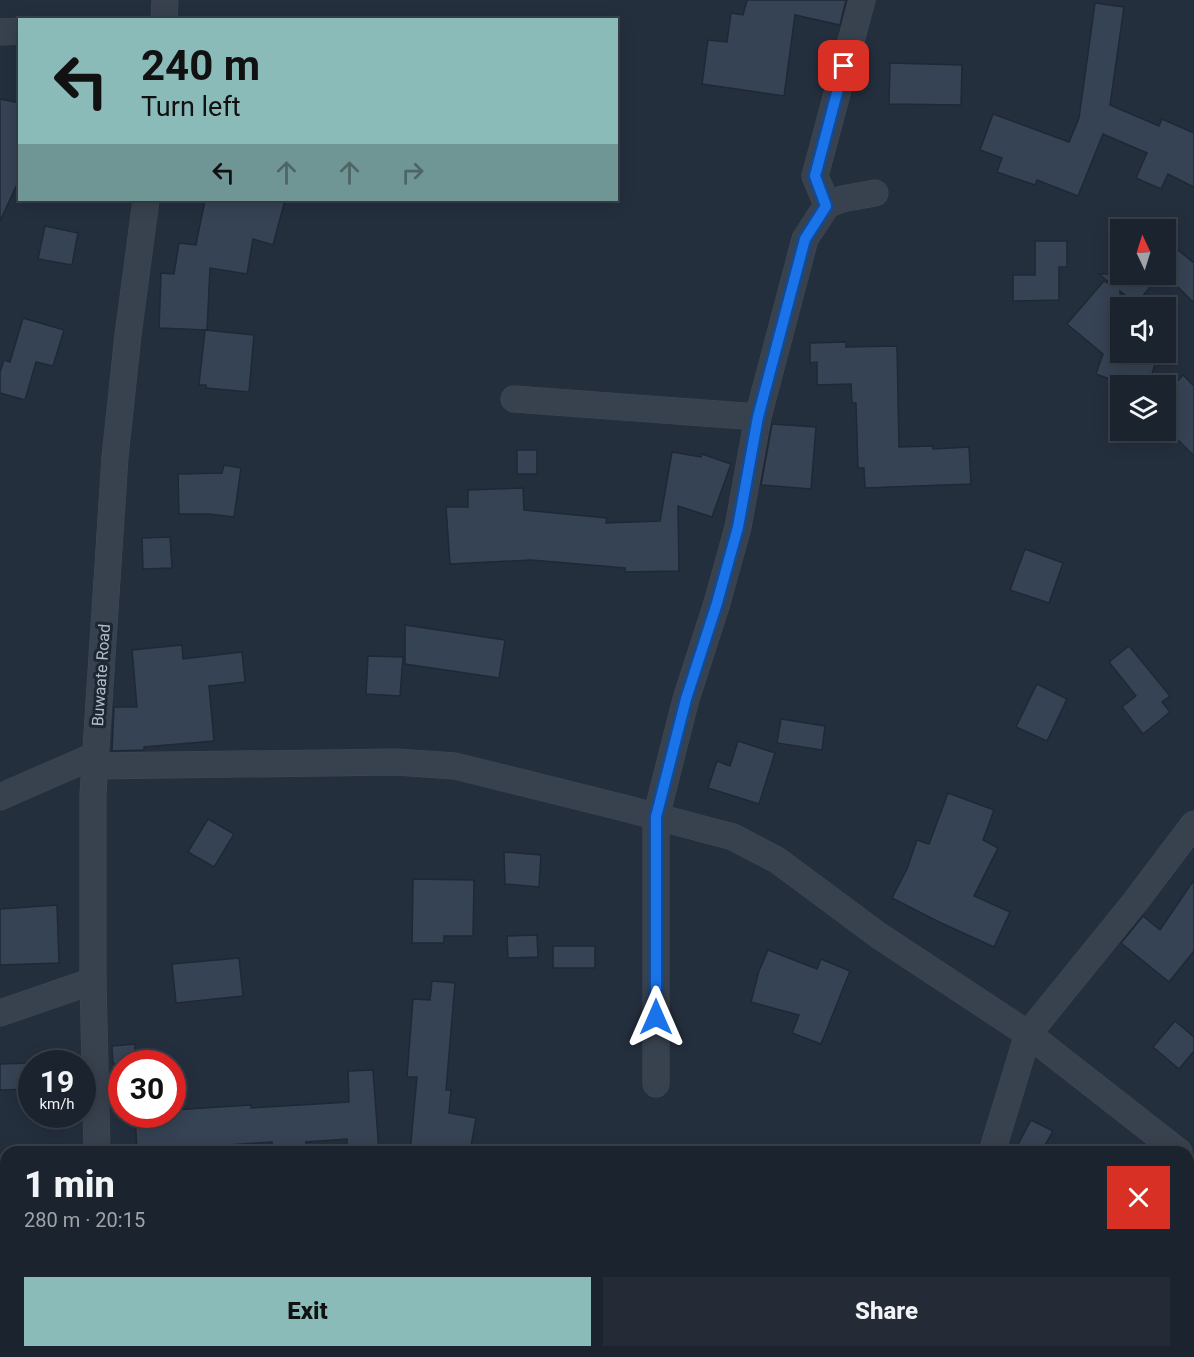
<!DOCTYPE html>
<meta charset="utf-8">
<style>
:root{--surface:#1b232e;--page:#242b36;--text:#f1f3f6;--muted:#a0a4aa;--line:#39404a;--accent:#8bbbb9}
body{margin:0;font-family:Roboto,sans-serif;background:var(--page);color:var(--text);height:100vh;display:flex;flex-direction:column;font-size:22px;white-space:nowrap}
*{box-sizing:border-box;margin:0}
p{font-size:20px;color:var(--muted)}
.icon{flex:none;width:33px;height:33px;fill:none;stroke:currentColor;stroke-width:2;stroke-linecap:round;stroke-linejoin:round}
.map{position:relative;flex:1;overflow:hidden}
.side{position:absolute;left:0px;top:1146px;width:1194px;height:212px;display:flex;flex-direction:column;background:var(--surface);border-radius:18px 18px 0 0;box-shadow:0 3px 15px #0003,0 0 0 2px var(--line)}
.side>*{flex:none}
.banner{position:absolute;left:18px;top:18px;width:600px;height:183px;border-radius:0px;box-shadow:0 3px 15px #0003,0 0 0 2px var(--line);background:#8bbbb9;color:#111;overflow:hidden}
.needle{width:39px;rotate:356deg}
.controls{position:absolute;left:1110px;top:219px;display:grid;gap:12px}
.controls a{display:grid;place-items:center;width:66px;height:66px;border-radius:0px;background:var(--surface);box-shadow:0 3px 15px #0003,0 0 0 2px var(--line);font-size:30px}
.speed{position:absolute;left:18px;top:1050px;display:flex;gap:12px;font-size:30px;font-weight:700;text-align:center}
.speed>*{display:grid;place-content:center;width:78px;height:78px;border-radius:50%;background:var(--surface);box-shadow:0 3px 15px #0003,0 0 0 2px var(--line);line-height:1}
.speed small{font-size:15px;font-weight:400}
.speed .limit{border:9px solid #d22;background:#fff;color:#111}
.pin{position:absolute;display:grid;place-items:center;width:51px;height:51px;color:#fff;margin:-26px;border-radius:12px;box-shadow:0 3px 9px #0006}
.me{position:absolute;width:66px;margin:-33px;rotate:0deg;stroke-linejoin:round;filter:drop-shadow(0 0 4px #0008)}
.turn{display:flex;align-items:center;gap:21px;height:126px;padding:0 24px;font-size:27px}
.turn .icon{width:78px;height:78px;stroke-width:2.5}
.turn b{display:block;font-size:42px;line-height:51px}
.lanes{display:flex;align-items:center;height:57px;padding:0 24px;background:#0003;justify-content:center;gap:30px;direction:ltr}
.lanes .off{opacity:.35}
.round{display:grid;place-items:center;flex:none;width:63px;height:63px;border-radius:0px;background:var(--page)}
.head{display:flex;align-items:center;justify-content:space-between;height:102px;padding:0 24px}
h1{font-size:36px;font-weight:800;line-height:45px}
.cta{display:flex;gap:12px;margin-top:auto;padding:12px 24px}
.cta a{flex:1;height:69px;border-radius:0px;background:var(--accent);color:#111;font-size:24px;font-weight:800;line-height:69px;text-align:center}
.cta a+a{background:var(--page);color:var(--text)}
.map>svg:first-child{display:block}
</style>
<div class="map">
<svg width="1194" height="1357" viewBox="0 0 1194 1357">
<rect width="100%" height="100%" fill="#242f3e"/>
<!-- building -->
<g fill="#364354" stroke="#1f2835" stroke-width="1.5">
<path d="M747 0H846L840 25 795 15 784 96 702 84 708 40 727 42 731 13 743 15Z"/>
<path d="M1095 3 1124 7 1110 105 1159 126 1162 119 1194 133V187L1168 174 1161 189 1136 178 1147 153 1103 134 1078 196 1037 180 1035 185 997 172 1002 158 980 150 993 114 1069 142 1079 118Z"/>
<path d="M890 63 962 65 961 105 889 104Z"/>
<path d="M0 99 20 103V178L0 221Z"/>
<path d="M205 200H285L273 245 253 239 247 274 210 268 207 330 159 328 161 273 174 274 179 243 196 245Z"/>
<path d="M45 226 78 233 72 265 38 259Z"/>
<path d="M1166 240 1194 263V303L1166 275Z"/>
<path d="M1035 241H1067V267H1059V300L1013 301V275H1035Z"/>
<path d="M1120 267V274H1161L1136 304 1120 291V352H1159L1148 386H1129L1096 374 1103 354 1067 324 1104 281 1107 283 1109 282 1099 274H1115Z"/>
<path d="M23 318 64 330 53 366 36 362 25 400 0 393V372L4 360 10 362Z"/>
<path d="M205 330 254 335 249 392 206 388V385H199Z"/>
<path d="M846 342V347L897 346 899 447 933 446V449L969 447 971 484 865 488 864 468H858L856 403H852L851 384 817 385V362L810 363V343Z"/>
<path d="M1183 375 1194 386V456L1166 428V394Z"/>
<path d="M772 424 816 427 811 489 761 485Z"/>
<rect x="517" y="450" width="20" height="24"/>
<path d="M672 452 701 457 702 454 731 464 712 517 678 506 679 571 625 572V568L531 560 450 564 446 507H468V490L523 488 524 510 607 518 606 523 660 521Z"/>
<path d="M224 465 241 468 234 517 209 514H179L178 474 222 473Z"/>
<path d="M170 537 172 568 143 569 142 538Z"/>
<path d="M1025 549 1063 563 1049 603 1010 590Z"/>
<path d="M405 625 505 640 499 678 405 664Z"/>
<path d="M182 645 183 659 242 652 245 682 209 686 214 741 144 747V750L112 751 114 707H137L132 650Z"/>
<path d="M1129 646 1170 696 1162 702 1170 712 1143 734 1122 707 1136 696 1109 662Z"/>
<path d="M368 656 403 657 400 696 366 694Z"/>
<path d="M1037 684 1067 699 1047 741 1016 727Z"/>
<path d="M781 719 825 726 822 750 777 743Z"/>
<path d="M738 741 775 753 759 804 708 788 717 761 730 766Z"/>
<path d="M948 793 994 810 983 840 998 848 974 896 1010 912 994 947 939 922 892 898 907 869 917 840 929 844Z"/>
<path d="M208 819 234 834 214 867 188 852Z"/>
<path d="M504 852 541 855 539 887 505 884Z"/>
<path d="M413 879 474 880 473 936H444V943H412Z"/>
<path d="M1194 880V951L1169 982 1121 943 1143 916 1160 930Z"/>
<path d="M57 905 59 963 0 965V909Z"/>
<path d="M537 935 538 957 508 958 507 936Z"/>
<rect x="553" y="946" width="42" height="22"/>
<path d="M768 950 817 969 821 959 850 971 821 1044 792 1033 799 1015 751 1002 759 971Z"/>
<path d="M239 958 243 996 176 1003 172 964Z"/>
<path d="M432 981 455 983 446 1090H451L449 1113 476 1118 470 1152H410L417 1077H407L413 999 430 1000Z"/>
<path d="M1175 1021 1194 1037V1051L1179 1069 1153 1047Z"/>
<path d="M135 1044 136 1063 113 1064 112 1046Z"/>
<path d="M32 1063V1089L0 1090V1064Z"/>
<path d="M373 1070 379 1152H347V1139L306 1142V1152H273L272 1142 214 1146V1151L137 1152 135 1114H172V1110L251 1105V1108L349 1102 348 1071Z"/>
<path d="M1031 1120 1053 1131 1041 1152H1014Z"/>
</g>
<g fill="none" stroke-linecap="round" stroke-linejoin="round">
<defs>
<g id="minor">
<path d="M164 20 165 0"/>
<path d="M0 32 20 31"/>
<path d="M827 205 815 176 862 0"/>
<path d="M514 399 758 417"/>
<path d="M95 766 396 762 455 766 624 808 733 837 777 860 878 935 1028 1034 1179 1152"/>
<path d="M0 797 96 755"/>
<path d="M0 1013 93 981"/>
<path d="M656 1084V817L686 699 717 603 738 527 758 417 805 239 827 205 842 199 875 193"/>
<path d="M97 1152 93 981V794L115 457 128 335 146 200"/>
<path d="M992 1152 1028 1034 1135 902 1194 824"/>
<path d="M102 1352V1357"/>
<path d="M425 1357V1352"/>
</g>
</defs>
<!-- minor casing -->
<use href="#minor" stroke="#414a57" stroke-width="27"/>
<!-- minor -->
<use href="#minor" stroke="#38414e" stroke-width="26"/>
</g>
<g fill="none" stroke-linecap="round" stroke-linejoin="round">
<defs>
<path id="route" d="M656 1017V817L686 699 717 603 738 527 758 417 805 239 826 206 815 176 844 66"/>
</defs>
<!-- route casing -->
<use href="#route" stroke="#114b97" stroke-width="15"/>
<!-- route -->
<use href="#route" stroke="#1a73e8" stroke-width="10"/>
</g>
<g text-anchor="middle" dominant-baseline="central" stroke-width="6" stroke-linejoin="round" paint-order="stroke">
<!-- street labels -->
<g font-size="16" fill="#b4bcc9" stroke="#1d2633">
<text transform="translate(101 675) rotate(-86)">Buwaate Road</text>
</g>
</g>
</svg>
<div class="controls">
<a><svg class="needle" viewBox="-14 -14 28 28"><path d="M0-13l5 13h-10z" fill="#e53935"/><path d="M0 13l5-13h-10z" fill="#a0a4aa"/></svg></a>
<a><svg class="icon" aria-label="sound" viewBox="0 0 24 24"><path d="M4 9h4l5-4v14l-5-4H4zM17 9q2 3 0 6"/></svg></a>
<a><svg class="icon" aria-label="layers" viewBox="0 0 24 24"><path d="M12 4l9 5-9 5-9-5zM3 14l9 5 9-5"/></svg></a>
</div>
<div class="speed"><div>19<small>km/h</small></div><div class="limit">30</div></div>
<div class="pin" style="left:844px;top:66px;background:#d93025"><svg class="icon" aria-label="arrive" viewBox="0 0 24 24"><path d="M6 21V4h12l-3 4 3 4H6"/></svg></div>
<svg class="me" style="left:656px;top:1017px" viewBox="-20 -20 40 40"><path d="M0-17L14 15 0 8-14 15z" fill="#1a73e8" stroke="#fff" stroke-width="4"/></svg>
<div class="banner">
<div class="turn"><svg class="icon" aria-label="left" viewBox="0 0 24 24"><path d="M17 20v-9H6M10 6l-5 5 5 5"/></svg><div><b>240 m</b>Turn left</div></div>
<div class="lanes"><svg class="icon" aria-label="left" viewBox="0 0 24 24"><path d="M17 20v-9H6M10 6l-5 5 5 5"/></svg><svg class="icon off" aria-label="ahead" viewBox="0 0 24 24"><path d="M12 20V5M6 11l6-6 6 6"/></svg><svg class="icon off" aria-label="ahead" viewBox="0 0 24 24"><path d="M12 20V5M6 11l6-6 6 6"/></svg><svg class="icon off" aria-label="right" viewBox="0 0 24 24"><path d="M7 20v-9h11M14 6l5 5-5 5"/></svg></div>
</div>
<section class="side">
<div class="head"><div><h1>1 min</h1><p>280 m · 20:15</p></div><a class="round" style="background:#d93025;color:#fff"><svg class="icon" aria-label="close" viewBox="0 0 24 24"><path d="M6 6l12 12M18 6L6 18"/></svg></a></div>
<div class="cta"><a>Exit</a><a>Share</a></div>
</section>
</div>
